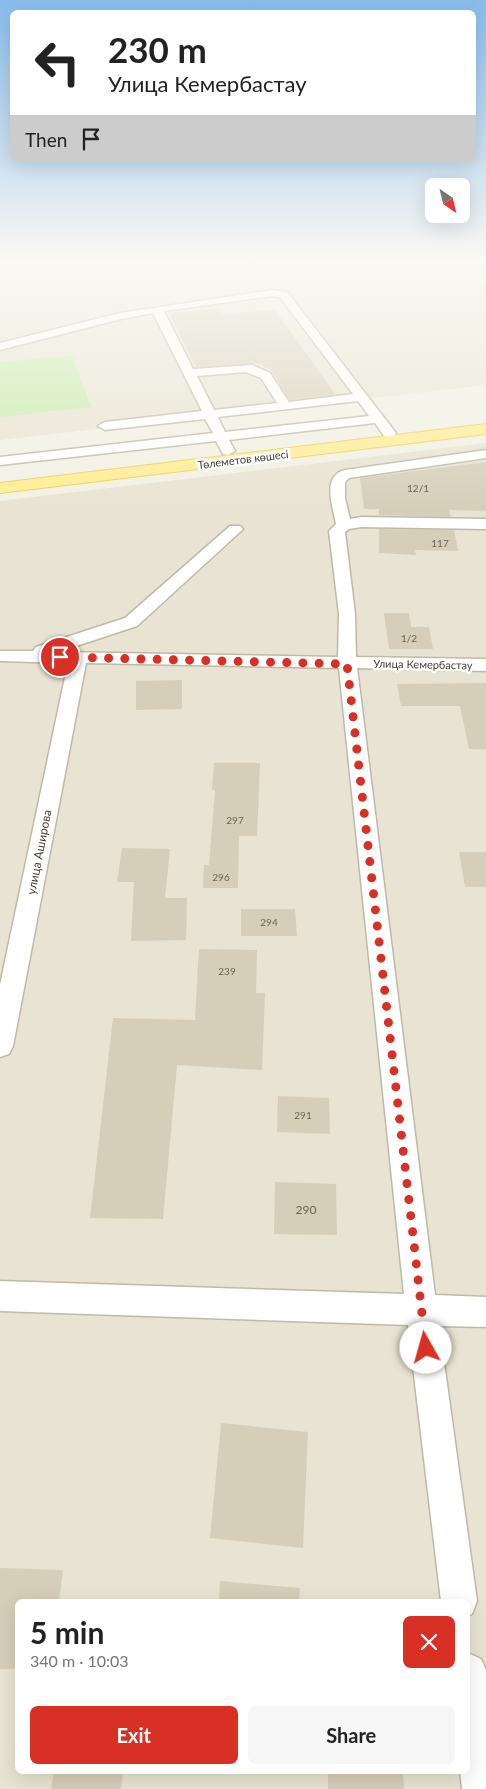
<!DOCTYPE html>
<meta charset="utf-8">
<style>
:root{--surface:#fff;--page:#f6f6f6;--text:#222;--muted:#767676;--accent:#d93025}
body{margin:0;font-family:Lato,sans-serif;background:var(--page);color:var(--text);height:100vh;display:flex;flex-direction:column;font-size:19px;white-space:nowrap}
*{box-sizing:border-box;margin:0}
p{font-size:16px;color:var(--muted)}
.icon{flex:none;width:28px;height:28px;fill:none;stroke:currentColor;stroke-width:2;stroke-linecap:round;stroke-linejoin:round}
.map{position:relative;flex:1;overflow:hidden}
.sheet{position:absolute;left:15px;top:1599px;width:455px;height:175px;display:flex;flex-direction:column;background:var(--surface);border-radius:8px;box-shadow:0 5px 20px #0002}
.sheet>*{flex:none}
.hud{position:absolute;left:10px;top:10px;width:466px;height:152px;border-radius:8px;box-shadow:0 5px 20px #0002;background:#fff;color:var(--text);overflow:hidden}
.needle{width:32px;rotate:145deg}
.fabs{position:absolute;left:425px;top:178px;display:grid;gap:10px}
.fabs a{display:grid;place-items:center;width:45px;height:45px;border-radius:8px;background:var(--surface);box-shadow:0 5px 20px #0002;font-size:25px}
.pin{position:absolute;display:grid;place-items:center;width:42px;height:42px;color:#fff;margin:-21px;border:2px solid #fff;border-radius:50%;box-shadow:0 1px 5px #0007}
.me{position:absolute;width:55px;margin:-28px;rotate:353deg;stroke-linejoin:round;filter:drop-shadow(0 0 4px #0008)}
.turn{display:flex;align-items:center;gap:18px;height:105px;padding:0 15px;font-size:22px}
.turn .icon{width:65px;height:65px;stroke-width:2.5}
.turn b{display:block;font-size:35px;line-height:42px}
.then{display:flex;align-items:center;height:48px;padding:0 15px;background:#0003;gap:10px;font-size:19px}
.round{display:grid;place-items:center;flex:none;width:52px;height:52px;border-radius:8px;background:var(--page)}
.head{display:flex;align-items:center;justify-content:space-between;height:85px;padding:0 15px}
h1{font-size:30px;font-weight:700;line-height:38px}
.action{display:flex;gap:10px;margin-top:auto;padding:10px 15px}
.action a{flex:1;height:58px;border-radius:8px;background:var(--accent);color:#fff;font-size:20px;font-weight:700;line-height:58px;text-align:center}
.action a+a{background:var(--page);color:var(--text)}
.map>svg:first-child{display:block}
</style>
<div class="map">
<svg width="486" height="1789" viewBox="0 0 486 1789">
<rect width="100%" height="100%" fill="#f3f1e4"/>
<!-- residential -->
<g fill="#e8e3d2" fill-rule="evenodd">
<path d="M0 259H486V385L0 440Z"/>
<path d="M486 443V1789H0V501ZM18 1601H468V1771H18Z"/>
</g>
<!-- green -->
<path fill="#c6eaaa" d="M72 356 91 407 0 417V362Z"/>
<!-- building -->
<g fill="#d6ceb9">
<path d="M220 309 223 314 275 310 335 394 290 400 269 367 265 368 261 363 196 367 169 313Z"/>
<path d="M486 462V511L449 510 451 517 379 515V509H364L360 478Z"/>
<path d="M379 529 454 530 458 551 415 550 416 555 379 553Z"/>
<path d="M384 613H409L411 627H429L433 649H389Z"/>
<path d="M182 680V709L136 710V681Z"/>
<path d="M486 683V749H469L460 706H401L397 684Z"/>
<path d="M214 763H260L257 836H239L238 888H203L204 865H209L215 790H212Z"/>
<path d="M122 848 170 849 165 898H187L186 940 131 941 134 882H117Z"/>
<path d="M459 852H486V887H465Z"/>
<path d="M241 909H295L297 936H241Z"/>
<path d="M199 949 257 950 256 993H265L262 1070 177 1065 163 1219 90 1218 113 1018 195 1020Z"/>
<path d="M278 1096 329 1098 330 1134 277 1132Z"/>
<path d="M275 1182 336 1184 337 1235 274 1234Z"/>
<path d="M221 1423 308 1432 303 1548 210 1538Z"/>
<path d="M0 1568 63 1570 59 1601H18V1669H0Z"/>
<path d="M220 1581 300 1588 299 1601H219Z"/>
<path d="M54 1771H123L121 1789H51Z"/>
<path d="M328 1771H403L404 1789H328Z"/>
</g>
<g fill="none" stroke-linecap="round" stroke-linejoin="round">
<defs>
<g id="minor">
<path d="M272 290 287 292 396 433 394 436H384L375 423 229 440 235 451 228 455 223 454 216 441 0 465V457L213 433 205 419 105 430 98 426 105 422 202 411 153 313 121 319 0 350V343L120 313ZM272 296 280 297 353 394 289 402 270 373 252 365 193 369 164 311ZM246 372 261 378 277 403 214 410 197 376ZM358 401 369 416 225 432 218 417Z"/>
<path d="M486 450V458L349 478 345 482V498L350 519 361 517 486 519V529L361 527 349 529 345 532 355 614 356 657 486 659V671L357 668 435 1295 486 1297V1327L439 1326 477 1601 472 1614 468 1616V1601H441L408 1325 0 1311V1281L404 1294 339 668 86 663 13 1046 9 1054 0 1057V985L68 663 0 661V651H33L36 647 125 618 230 526H240L243 529 240 532 137 626 58 652 338 657 339 614 329 531 336 524C333 507 321 476 345 470Z"/>
<path d="M468 1653 481 1659 486 1670V1789H462L460 1771H468Z"/>
</g>
<path id="major" d="M486 424V434L0 493V483Z"/>
</defs>
<!-- minor casing -->
<use href="#minor" stroke="#bfbaa6" stroke-width="3"/>
<!-- major casing -->
<use href="#major" stroke="#ead05b" stroke-width="2"/>
<!-- minor -->
<use href="#minor" fill="#fff" fill-rule="evenodd"/>
<!-- major -->
<use href="#major" fill="#ffed92" fill-rule="evenodd"/>
</g>
<!-- sky -->
<linearGradient id="sky" x2="0" y2="1"><stop stop-color="#89bbed"/><stop offset="0.51" stop-color="#faf9f3"/><stop offset="1" stop-color="#faf9f3" stop-opacity="0"/></linearGradient>
<rect width="486" height="510" fill="url(#sky)"/>
<g fill="none" stroke-linecap="round" stroke-linejoin="round">
<!-- route -->
<path stroke="#d93025" stroke-width="9" stroke-dasharray="0 16.2" d="M60 657 347 664 426 1348"/>
</g>
<g text-anchor="middle" dominant-baseline="central" stroke-width="5" stroke-linejoin="round" paint-order="stroke">
<!-- number labels -->
<g font-size="10" fill="#6a6455">
<text x="418" y="488">12/1</text>
<text x="440" y="543">117</text>
<text x="409" y="638">1/2</text>
<text x="235" y="820">297</text>
<text x="221" y="877">296</text>
<text x="269" y="922">294</text>
<text x="227" y="971">239</text>
<text x="303" y="1115">291</text>
</g>
<!-- far-street labels -->
<g font-size="11" fill="#464134" stroke="#fff">
<text transform="translate(243 459) rotate(-7)">Төлеметов көшесі</text>
<text transform="translate(423 664) rotate(1)">Улица Кемербастау</text>
</g>
<!-- street labels -->
<g font-size="12" fill="#464134" stroke="#fff">
<text transform="translate(39 852) rotate(-79)">улица Аширова</text>
</g>
<!-- near-number labels -->
<g font-size="12" fill="#6a6455">
<text x="306" y="1209">290</text>
</g>
</g>
</svg>
<div class="fabs">
<a><svg class="needle" viewBox="-14 -14 28 28"><path d="M0-13l5 13h-10z" fill="#e53935"/><path d="M0 13l5-13h-10z" fill="#767676"/></svg></a>
</div>
<div class="pin" style="left:60px;top:657px;background:#d93025"><svg class="icon" aria-label="arrive" viewBox="0 0 24 24"><path d="M6 21V4h12l-3 4 3 4H6"/></svg></div>
<svg class="me" style="left:426px;top:1348px" viewBox="-20 -20 40 40"><circle r="19" fill="#fff"/><path d="M0-13L10 11 0 6-10 11z" fill="#d93025"/></svg>
<div class="hud">
<div class="turn"><svg class="icon" aria-label="left" viewBox="0 0 24 24"><path d="M17 20v-9H6M10 6l-5 5 5 5"/></svg><div><b>230 m</b>Улица Кемербастау</div></div>
<div class="then">Then<svg class="icon" aria-label="arrive" viewBox="0 0 24 24"><path d="M6 21V4h12l-3 4 3 4H6"/></svg></div>
</div>
<section class="sheet">
<div class="head"><div><h1>5 min</h1><p>340 m · 10:03</p></div><a class="round" style="background:#d93025;color:#fff"><svg class="icon" aria-label="close" viewBox="0 0 24 24"><path d="M6 6l12 12M18 6L6 18"/></svg></a></div>
<div class="action"><a>Exit</a><a>Share</a></div>
</section>
</div>
